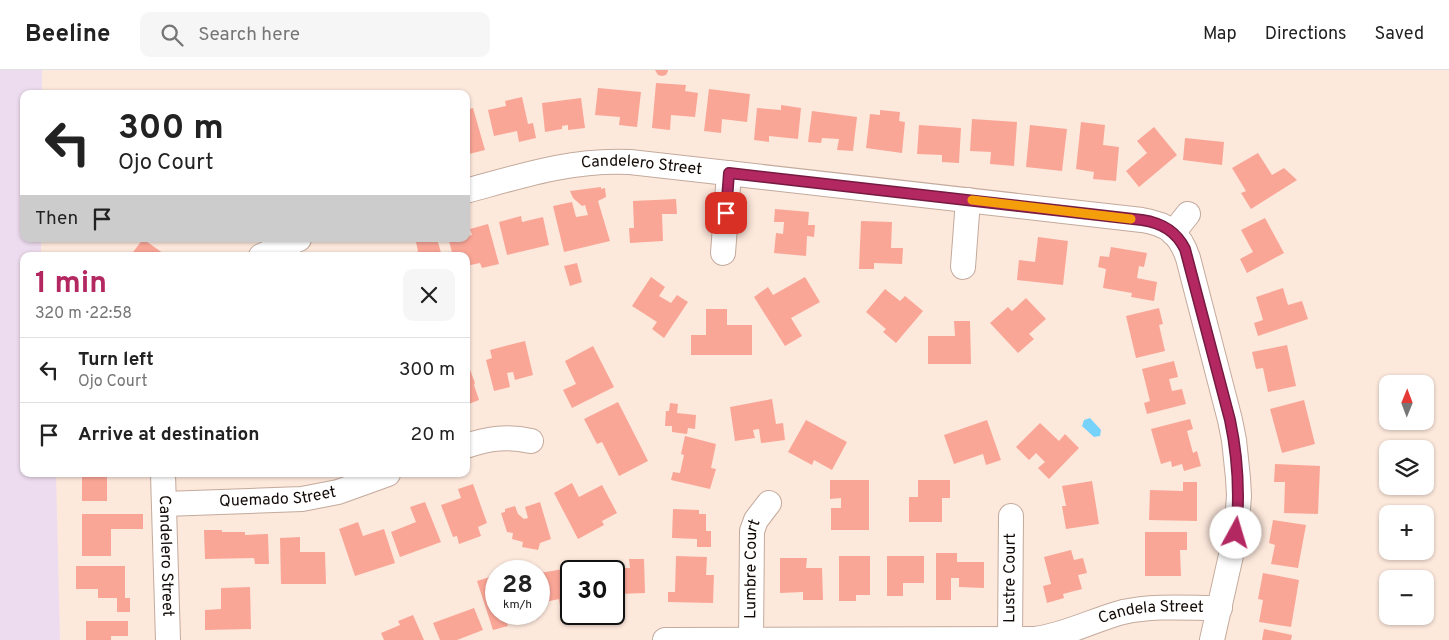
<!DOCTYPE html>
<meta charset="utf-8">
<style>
:root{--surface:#fff;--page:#f6f6f6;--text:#222;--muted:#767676;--line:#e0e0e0;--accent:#b42862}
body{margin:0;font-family:Overpass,sans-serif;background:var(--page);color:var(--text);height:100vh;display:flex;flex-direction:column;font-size:19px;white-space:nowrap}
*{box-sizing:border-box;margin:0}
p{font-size:16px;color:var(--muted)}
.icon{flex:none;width:28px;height:28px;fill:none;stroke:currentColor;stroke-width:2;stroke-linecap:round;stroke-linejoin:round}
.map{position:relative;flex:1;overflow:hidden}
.details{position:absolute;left:20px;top:182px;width:450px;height:225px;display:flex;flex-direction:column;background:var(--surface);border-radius:10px;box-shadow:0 1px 4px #0004}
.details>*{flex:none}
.guide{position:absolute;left:20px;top:20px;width:450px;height:152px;border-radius:10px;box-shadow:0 1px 4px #0004;background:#fff;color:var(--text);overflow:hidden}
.needle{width:32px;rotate:1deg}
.tools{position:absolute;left:1379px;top:305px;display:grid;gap:10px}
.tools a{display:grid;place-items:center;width:55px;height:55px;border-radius:10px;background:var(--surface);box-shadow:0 1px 4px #0004;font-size:25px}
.speed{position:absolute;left:485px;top:490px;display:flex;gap:10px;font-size:25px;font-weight:700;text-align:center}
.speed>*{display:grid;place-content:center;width:65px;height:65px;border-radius:50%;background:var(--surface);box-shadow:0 1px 4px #0004;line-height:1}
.speed small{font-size:12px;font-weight:400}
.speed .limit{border:2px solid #111;border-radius:8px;background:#fff;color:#111}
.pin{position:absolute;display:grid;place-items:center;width:42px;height:42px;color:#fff;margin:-21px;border-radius:10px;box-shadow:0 2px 8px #0006}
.me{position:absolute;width:55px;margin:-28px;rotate:6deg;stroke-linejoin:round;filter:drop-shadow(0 0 4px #0008)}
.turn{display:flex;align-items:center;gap:18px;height:105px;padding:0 15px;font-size:22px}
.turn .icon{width:65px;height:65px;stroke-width:2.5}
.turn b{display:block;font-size:35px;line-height:42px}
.then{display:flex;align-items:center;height:48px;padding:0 15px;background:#0003;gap:10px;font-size:19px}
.round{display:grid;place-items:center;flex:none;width:52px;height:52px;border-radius:10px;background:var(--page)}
.overview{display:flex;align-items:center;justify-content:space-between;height:85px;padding:0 15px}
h1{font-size:30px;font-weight:700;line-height:38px;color:var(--accent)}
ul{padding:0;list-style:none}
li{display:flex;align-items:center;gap:15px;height:65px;padding:0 15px;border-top:1px solid var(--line)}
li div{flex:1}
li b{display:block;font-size:19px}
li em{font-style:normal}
header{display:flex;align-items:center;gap:30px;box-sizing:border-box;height:70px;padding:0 25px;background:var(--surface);border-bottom:1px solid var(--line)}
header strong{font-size:24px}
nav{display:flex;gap:28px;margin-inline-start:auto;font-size:18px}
.search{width:350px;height:45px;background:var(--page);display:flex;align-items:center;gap:12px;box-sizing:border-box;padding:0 18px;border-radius:10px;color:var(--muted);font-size:19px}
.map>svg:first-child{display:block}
</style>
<header>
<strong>Beeline</strong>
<div class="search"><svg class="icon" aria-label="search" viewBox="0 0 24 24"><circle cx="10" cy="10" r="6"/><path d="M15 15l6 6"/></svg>Search here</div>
<nav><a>Map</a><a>Directions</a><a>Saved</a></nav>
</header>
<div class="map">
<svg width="1449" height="570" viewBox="0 0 1449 570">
<rect width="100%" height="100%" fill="#fde8dc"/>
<!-- education -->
<path fill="#eddcef" d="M0 0H42V24H24V169H41V186H24V404H56L60 570H0Z"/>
<!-- water -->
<path fill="#77d2f9" d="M1090 348 1101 360 1100 366 1094 367 1082 356 1084 350Z"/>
<!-- building -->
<g fill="#faa697">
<path d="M655 0H668V1L666 5 662 6 658 5Z"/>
<path d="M656 13 686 15 685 21 698 23 695 47 671 45 670 60 652 58Z"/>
<path d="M598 18 641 22 637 57 619 55 620 47 595 45Z"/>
<path d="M709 19 750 24 747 52 722 49 721 63 704 61Z"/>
<path d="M522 27 528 54 533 53 536 68 519 72 517 61 494 66 488 40 506 36 505 31Z"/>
<path d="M581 28 585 58 568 60V55L562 56V59L545 62 542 33Z"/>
<path d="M781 35 801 38 798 69 769 66V72L754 70 757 38 781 40Z"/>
<path d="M473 38 485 80 469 84 466 73V40Z"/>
<path d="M880 40 900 42 899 51 905 52 902 83 866 78 870 44 880 45Z"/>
<path d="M812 41 857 47 853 81 837 80 839 69 822 68 821 73 808 72Z"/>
<path d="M972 49 1017 52 1014 96 990 94 991 82 970 81Z"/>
<path d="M1081 52 1105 55 1103 75 1119 77 1116 111 1093 109 1094 102 1076 99Z"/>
<path d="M919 55 961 58 959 93 942 92V85L917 84Z"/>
<path d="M1030 55 1067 59 1062 101 1026 97Z"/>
<path d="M1154 57 1177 85 1139 117 1126 101 1147 83 1137 71Z"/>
<path d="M1185 68 1224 72 1222 95 1183 90Z"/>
<path d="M1258 83 1272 105 1284 98 1297 110 1251 139 1241 123 1246 121 1232 98Z"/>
<path d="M601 117V119L605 118 606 127 598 131 610 171 564 182 553 136 572 132 576 147 588 145 585 135 582 136 573 128 570 121Z"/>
<path d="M676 129 677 144H662L663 171 630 173 629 158H634L633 131Z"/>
<path d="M775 139 809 142 808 155H815L814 167 807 166 806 186 774 183 776 163 783 164 784 152H774Z"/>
<path d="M521 146 522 152 543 147 549 175 507 185 499 152Z"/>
<path d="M1265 148 1284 183 1247 203 1240 189 1253 182 1241 160Z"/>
<path d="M861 151 892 152 891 178H903L902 194 874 193V199H859Z"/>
<path d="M488 154 499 194 482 198 480 193 466 196V186H453L449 171 466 169V166L472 165 470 159Z"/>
<path d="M1038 167 1068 171 1063 215 1017 210 1019 190 1035 192Z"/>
<path d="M143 169 167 186H130Z"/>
<path d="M430 169H437L442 186H419L416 172Z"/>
<path d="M1111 177 1147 183 1144 197 1139 196 1137 208 1157 212 1154 231 1131 227 1132 223 1103 218 1106 199 1098 197 1100 186 1109 187Z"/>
<path d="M577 193 582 212 570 216 564 196Z"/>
<path d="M651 207 665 217 659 226 671 233 677 225 688 232 664 268 652 259 657 252 632 236Z"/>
<path d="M805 207 820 232 791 248 802 266 785 276 754 227 768 217 773 225Z"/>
<path d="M1283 218 1288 235 1302 231 1308 249 1258 266 1254 253 1263 250 1256 227Z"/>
<path d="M885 219 900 231 905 226 923 241 896 273 883 262 886 259 866 242Z"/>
<path d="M1026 228 1046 249 1029 264 1034 269 1018 283 990 253 1008 237 1012 241Z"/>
<path d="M1159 238 1163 254 1159 255 1165 281 1136 288 1126 246Z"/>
<path d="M706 239H727V255H752V285H691V265H706Z"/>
<path d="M954 251H970L971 294H928V266H955Z"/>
<path d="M525 271 533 305 515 310 513 302 507 303 510 317 494 321 486 290 492 288 490 280Z"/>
<path d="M1287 275 1296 316 1268 322 1263 298 1256 299 1252 282Z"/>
<path d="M593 276 614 317 572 338 563 320 576 314 565 291Z"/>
<path d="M466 289 475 313 474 315 479 330 466 335Z"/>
<path d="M1174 291 1178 307 1169 309 1172 321 1182 319 1186 334 1147 344 1144 333 1150 331 1142 299Z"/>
<path d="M772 329 776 354 783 353 785 370 761 373 759 359 753 360 755 368 735 371 730 337Z"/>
<path d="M1304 330 1315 374 1282 383 1270 339Z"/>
<path d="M618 332 648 391 619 406 602 372 597 374 584 349Z"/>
<path d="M670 333 678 334 677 343 696 345 695 359 688 358 687 364 672 362V356H665L666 341H669Z"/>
<path d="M1190 349 1193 359 1187 361 1193 383 1197 381 1201 396 1184 401 1182 394 1172 397 1171 391 1161 394 1151 359Z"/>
<path d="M806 350 847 372 832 400 814 390 812 395 788 382Z"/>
<path d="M987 350 1001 390 986 395 983 384 954 394 944 365Z"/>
<path d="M1040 353 1059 371 1065 364 1079 378 1049 409 1038 398 1045 392 1036 383 1029 390 1016 377Z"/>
<path d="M685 366 716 374 711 398 716 399 710 419 671 410 673 402 680 403 684 385 681 384Z"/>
<path d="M1275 394 1320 396 1318 444 1284 443 1285 412H1274Z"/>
<rect x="82" y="404" width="25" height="27"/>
<path d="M830 410H869V460H831V438H841V428L830 429Z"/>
<path d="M918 410H950V428H942V452H909V427H918Z"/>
<path d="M1092 411 1099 454 1066 459 1062 436H1066L1062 416Z"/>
<path d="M1183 412H1197V451L1149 450 1150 420 1183 421Z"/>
<path d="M572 413 579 427 602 415 617 443 602 451 604 455 578 469 554 423Z"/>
<path d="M473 414 487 453 478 457 481 466 459 474 457 466 453 467 441 435 461 428 458 419Z"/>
<path d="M425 432 441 472 400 487 391 462 416 452 410 437Z"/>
<path d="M540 432 551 469 540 473 538 480 522 477 523 472 512 469 513 463 507 462 501 443 505 442V439L515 436 518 444 524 449 528 448 525 437Z"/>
<path d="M673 439 699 440V444H706V461H711V477H697V469L672 468Z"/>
<path d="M82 444H143V459H111V486H82Z"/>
<path d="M1273 450 1306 455 1298 498 1271 494 1275 475 1269 473Z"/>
<path d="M358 452 363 466 384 459 395 493 355 506 339 459Z"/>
<path d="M204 460H222V462H245V465L268 464 269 494H255L254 488 205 489Z"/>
<path d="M1145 462H1187V480H1180L1181 506H1145Z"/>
<path d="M300 467V482H325L326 514H281L280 468Z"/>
<path d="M1071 480 1074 490 1083 488 1087 503 1078 505 1082 519 1063 524 1064 528 1047 533 1043 516 1051 514 1044 487Z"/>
<path d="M936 483H957V492H984V518L959 517V508H951V530H936Z"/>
<path d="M676 486 707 487 706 505H714L713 533 668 532V522H675Z"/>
<path d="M839 486H870V525H856V531H839Z"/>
<path d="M887 486H924V513H903V526H887Z"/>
<path d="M780 488H807L806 498H822L823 530H803V522L780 523Z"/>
<path d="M629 489H644L645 523 618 524 619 538H614V501H599V492L615 491 616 498H630Z"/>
<path d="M76 496H125V528H130V542H117V528H98V519H76Z"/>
<path d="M581 496 582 501H571V534L560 536 559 529 545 532 540 503Z"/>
<path d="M1263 503 1299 510 1291 557 1259 552 1263 530 1258 529Z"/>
<path d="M496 505V544H532L507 552 508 556 493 560 477 511Z"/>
<path d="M250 517 251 559 205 560V540L221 539V518Z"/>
<path d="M474 538 483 560 457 570H440L433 553Z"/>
<path d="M413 545 424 570H384L381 563 400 555 398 551Z"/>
<path d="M86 551H128V566H111V570H86Z"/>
<path d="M1264 559 1292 565 1291 570H1262Z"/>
</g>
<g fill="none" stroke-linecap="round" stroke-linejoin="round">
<defs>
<g id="minor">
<path id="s1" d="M466 121C521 106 572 89 630 92L1142 150C1168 154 1180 164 1188 188L1230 350 1234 370 1238 408 1239 426 1236 463 1212 570"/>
<path d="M1173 163 1188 144"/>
<path d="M723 183 729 103"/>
<path d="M261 186 299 169"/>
<path d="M963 197 968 130"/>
<path d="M466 376C489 368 508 366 531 371"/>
<path id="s2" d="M163 404 168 570"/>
<path id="s3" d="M164 434 302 429 338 422 388 404"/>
<path id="s4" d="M751 569 752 461 756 450 769 433"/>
<path id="s5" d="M1010 569 1011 446"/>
<path id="s6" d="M665 570 1035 569C1066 565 1093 550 1123 542 1155 535 1188 538 1220 538"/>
</g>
</defs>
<!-- minor casing -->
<use href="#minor" stroke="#c3aa9c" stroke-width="26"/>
<!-- minor -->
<use href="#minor" stroke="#fff" stroke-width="24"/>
</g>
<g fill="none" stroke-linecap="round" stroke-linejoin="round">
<defs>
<path id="route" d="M726 143 729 103 1142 150C1162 153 1176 161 1185 179L1230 350C1238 388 1240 425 1236 463"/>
</defs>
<!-- route casing -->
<use href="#route" stroke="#751a40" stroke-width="12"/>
<!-- route -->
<use href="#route" stroke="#b42862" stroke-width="9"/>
<!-- slow -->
<path stroke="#f59e0b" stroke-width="9" d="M972 130 1131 149"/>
</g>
<g text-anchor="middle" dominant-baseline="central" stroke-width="5" stroke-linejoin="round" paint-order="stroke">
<!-- street labels -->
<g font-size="16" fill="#120a06" stroke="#fde8dc">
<text stroke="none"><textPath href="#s1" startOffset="179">Candelero Street</textPath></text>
<text stroke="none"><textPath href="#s3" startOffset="114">Quemado Street</textPath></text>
<text stroke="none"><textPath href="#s2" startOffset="82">Candelero Street</textPath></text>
<text stroke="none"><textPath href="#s4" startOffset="70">Lumbre Court</textPath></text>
<text stroke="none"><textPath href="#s5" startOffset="61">Lustre Court</textPath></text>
<text stroke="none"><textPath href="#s6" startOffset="490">Candela Street</textPath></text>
</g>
</g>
</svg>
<div class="tools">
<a><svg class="needle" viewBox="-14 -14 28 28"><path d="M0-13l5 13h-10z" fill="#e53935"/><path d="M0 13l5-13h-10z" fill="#767676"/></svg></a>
<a><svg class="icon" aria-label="layers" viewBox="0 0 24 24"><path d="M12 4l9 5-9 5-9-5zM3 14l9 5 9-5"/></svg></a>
<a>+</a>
<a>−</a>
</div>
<div class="speed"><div>28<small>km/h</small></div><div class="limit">30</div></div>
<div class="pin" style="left:726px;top:143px;background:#d93025"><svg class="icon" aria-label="arrive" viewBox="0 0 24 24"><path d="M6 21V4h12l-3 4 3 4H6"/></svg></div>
<svg class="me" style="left:1236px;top:463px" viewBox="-20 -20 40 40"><circle r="19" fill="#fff"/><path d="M0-13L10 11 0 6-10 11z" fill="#b42862"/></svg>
<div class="guide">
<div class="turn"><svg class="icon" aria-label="left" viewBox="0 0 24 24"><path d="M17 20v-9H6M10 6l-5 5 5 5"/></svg><div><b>300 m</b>Ojo Court</div></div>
<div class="then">Then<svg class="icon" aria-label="arrive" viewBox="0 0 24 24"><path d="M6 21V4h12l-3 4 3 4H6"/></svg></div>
</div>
<section class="details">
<div class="overview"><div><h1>1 min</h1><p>320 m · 22:58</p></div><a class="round"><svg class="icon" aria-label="close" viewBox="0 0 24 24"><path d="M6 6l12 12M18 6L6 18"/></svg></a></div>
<ul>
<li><svg class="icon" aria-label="left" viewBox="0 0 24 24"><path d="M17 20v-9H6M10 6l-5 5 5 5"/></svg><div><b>Turn left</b><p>Ojo Court</p></div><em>300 m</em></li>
<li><svg class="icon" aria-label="arrive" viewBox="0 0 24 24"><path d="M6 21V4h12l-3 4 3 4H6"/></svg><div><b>Arrive at destination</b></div><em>20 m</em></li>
</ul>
</section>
</div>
